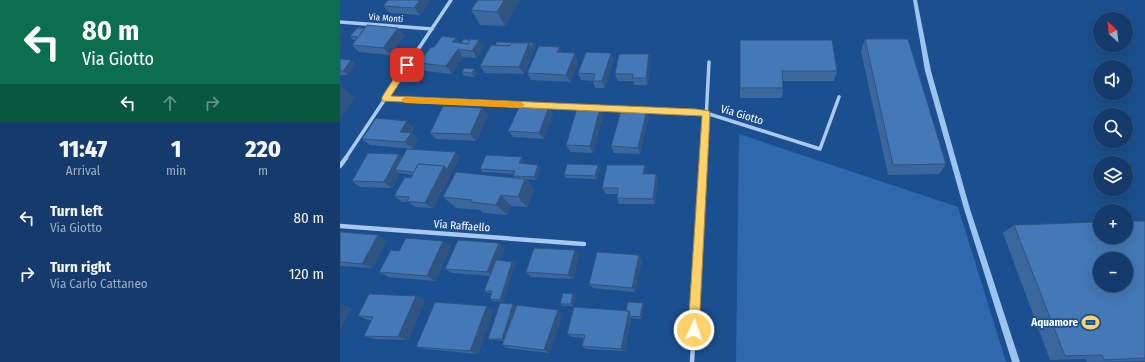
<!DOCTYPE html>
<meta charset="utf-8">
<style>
:root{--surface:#143b6b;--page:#1d4271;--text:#f1f3f6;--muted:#9dadc1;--line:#33557e}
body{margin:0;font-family:"Fira Sans Condensed",sans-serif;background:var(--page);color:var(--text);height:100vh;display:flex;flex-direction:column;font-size:15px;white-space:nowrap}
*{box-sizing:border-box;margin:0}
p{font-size:13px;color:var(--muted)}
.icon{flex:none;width:22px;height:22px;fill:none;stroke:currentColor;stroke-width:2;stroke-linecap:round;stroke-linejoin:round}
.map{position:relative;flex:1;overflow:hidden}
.side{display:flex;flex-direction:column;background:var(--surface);width:340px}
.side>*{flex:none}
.banner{background:#0b6e4f;color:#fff;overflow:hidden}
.needle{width:26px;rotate:333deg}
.buttons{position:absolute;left:753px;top:12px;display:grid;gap:8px}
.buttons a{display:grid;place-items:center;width:40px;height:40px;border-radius:50%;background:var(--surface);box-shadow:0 4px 16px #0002,0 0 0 1px var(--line);font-size:20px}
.pin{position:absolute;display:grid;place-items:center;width:34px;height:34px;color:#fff;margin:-17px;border-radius:8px;box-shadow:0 2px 6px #0006}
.me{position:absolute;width:44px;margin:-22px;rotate:3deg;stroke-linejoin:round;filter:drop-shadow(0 0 3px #0008)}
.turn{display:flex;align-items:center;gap:14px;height:84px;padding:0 16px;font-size:18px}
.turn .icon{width:52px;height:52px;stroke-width:2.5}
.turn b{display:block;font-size:28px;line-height:34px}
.lanes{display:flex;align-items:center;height:38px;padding:0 16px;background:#0003;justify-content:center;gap:20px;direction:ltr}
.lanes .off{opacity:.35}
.eta{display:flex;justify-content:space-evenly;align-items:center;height:68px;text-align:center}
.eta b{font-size:24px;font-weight:800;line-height:28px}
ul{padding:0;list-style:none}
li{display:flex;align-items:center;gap:12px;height:56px;padding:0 16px}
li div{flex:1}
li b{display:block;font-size:15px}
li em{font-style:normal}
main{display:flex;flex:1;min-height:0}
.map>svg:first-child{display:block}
</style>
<main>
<section class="side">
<div class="banner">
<div class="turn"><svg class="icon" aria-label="left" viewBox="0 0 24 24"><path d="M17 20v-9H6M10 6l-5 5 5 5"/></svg><div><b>80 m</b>Via Giotto</div></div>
<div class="lanes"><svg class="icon" aria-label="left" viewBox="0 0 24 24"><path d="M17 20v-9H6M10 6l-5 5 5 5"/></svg><svg class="icon off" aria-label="ahead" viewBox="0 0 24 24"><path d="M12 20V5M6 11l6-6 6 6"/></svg><svg class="icon off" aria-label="right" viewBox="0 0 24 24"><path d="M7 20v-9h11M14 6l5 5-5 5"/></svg></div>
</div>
<div class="eta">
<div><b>11:47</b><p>Arrival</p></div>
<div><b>1</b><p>min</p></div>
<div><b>220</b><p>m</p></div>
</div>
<ul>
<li><svg class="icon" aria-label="left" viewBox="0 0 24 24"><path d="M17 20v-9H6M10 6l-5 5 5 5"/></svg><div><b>Turn left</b><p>Via Giotto</p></div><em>80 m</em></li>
<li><svg class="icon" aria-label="right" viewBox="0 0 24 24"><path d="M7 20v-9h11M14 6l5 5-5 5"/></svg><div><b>Turn right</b><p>Via Carlo Cattaneo</p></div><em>120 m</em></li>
</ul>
</section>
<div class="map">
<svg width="805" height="362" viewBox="0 0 805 362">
<rect width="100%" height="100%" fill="#1b4f8f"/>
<!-- green -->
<path fill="#2e69ad" d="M399 134 618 207 666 362H396Z"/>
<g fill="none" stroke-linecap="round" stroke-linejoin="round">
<!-- stream -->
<path fill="#9cc4f0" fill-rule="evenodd" d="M573 0H577L591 71 630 209 680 362H672L624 209 585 71Z"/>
<!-- minor-far1 -->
<g stroke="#a9c9ee" stroke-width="3.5">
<path d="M0 22 92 29"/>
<path d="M45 99 286 109"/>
<path d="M303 110 366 113 480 149 499 97"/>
<path d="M5 159 111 0"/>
<path d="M364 159 369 62"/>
</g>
<!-- minor -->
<g stroke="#a9c9ee" stroke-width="4.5">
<path d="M0 166 6 158"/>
<path d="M0 226 244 244"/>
<path d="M352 362 364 158"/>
</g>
</g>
<!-- wall -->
<g fill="#3a679d">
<path d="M91 0 80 15 50 13 43 6Z"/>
<path d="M138 0H180L165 26 140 25 131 10Z"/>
<path d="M65 35 50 55 19 52 12 45 16 40H13L10 36Z"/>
<path d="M116 38 119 43 143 45 144 47 137 58 123 57 112 74 85 71 79 63 94 47Z"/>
<path d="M525 39 606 164 599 174 548 175 521 51Z"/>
<path d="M400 40 497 71 494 81H443V88L442 98H400Z"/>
<path d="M193 43 195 47 184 74 145 73 140 66Z"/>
<path d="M222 53 238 61 230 82 191 80 187 73Z"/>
<path d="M271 53 273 60 265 88H255L253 81 241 80 238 73Z"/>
<path d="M0 59 11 60 15 64 7 75H0Z"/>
<path d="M311 61 307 85H294L293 81H278L275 74Z"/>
<path d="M122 72 137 73 134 77 124 76Z"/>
<path d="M260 108 263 115 253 153 230 152 226 145Z"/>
<path d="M213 113 204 139 173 137 168 131Z"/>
<path d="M148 115 136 141 96 139 90 133Z"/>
<path d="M309 116 300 154 274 153 271 146Z"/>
<path d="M74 127 71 133 78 139 73 149 30 145 22 139Z"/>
<path d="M59 154 63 157 120 156 93 208 75 207 69 202H62L54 196 71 178 72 175 60 173 52 188 20 187 12 181Z"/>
<path d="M184 160 183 164 201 168 196 180 186 179 194 190 187 207 171 206 167 215 143 213 140 210 116 208 103 197 175 178 173 176 174 174 143 172 140 169Z"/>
<path d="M258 165 260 168 257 179 226 178 224 175Z"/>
<path d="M307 171V174H316L318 180 315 204H279L277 198V194H266L262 188Z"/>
<path d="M805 221V361L747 362 745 359 710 360 663 233 674 225Z"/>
<path d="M0 232 47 240 32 268 0 266Z"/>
<path d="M111 246 95 281 49 277 39 272 59 251Z"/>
<path d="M165 248 160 261 172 262 175 264 163 302 153 301 150 299 152 293H148L144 291 150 276 112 273 105 269Z"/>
<path d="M239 255 233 279 191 277 186 272Z"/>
<path d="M299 255 302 260 295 292 253 288 249 284Z"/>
<path d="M76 296 85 300 68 340 34 339 24 336 31 320H28L18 316Z"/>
<path d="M236 297 233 306H223L220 304Z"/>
<path d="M304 305 301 319 291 318 285 351 246 349 242 346 244 338 232 337 227 334 286 310Z"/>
<path d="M176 306 173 316 223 313 209 353 168 348 162 345 164 341 152 340 148 339Z"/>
<path d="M153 310 138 354 85 349 76 347Z"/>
</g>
<!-- shaded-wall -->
<g fill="#305480">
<path d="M80 0H91L80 15 74 8Z"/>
<path d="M164 0H180L165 26 157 12Z"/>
<path d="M0 28 4 31 0 36Z"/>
<path d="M58 28 65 35 50 55 43 48Z"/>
<path d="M116 38 121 45 112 42Z"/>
<path d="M139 40 140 41H141L144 47 137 58 130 47Z"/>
<path d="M0 41 3 45 0 49Z"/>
<path d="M189 43H193L195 47 184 74 179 67Z"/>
<path d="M220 47 223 54 217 52Z"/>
<path d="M118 49 123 57 112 74 106 66Z"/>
<path d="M235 53 238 61 230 82 226 75Z"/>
<path d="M271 53 273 60 265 88 262 81Z"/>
<path d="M309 54 311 61 307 85 306 78Z"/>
<path d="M11 60 15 64 7 75 3 71Z"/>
<path d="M134 69 137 73 134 77 132 73Z"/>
<path d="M0 85 15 98 0 120Z"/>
<path d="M209 107 213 113 204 139 199 133Z"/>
<path d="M142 108 148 115 136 141 130 134Z"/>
<path d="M260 108 263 115 253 153 250 146Z"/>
<path d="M307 109 309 116 300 154 298 148Z"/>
<path d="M67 121 74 127 67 139 60 132Z"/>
<path d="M71 133 78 139 73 149 65 142Z"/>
<path d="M116 152 120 156 93 208 85 203 104 166Z"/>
<path d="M59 154 67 160 55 170 60 173 52 188 44 182Z"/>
<path d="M182 157 184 160 182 167 179 163Z"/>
<path d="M198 165 201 168 196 180 194 177Z"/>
<path d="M258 165 260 168 257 179 255 176Z"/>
<path d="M305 165 307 171 306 180 303 174Z"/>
<path d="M316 174 318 180 315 204 313 199Z"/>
<path d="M185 179 194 190 187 207 178 197Z"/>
<path d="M161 195 171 206 167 215 156 205Z"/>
<path d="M38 235 47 240 32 268 22 264Z"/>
<path d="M103 241 111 246 95 281 87 276Z"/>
<path d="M159 243 165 248 154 277 147 272Z"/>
<path d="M235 250 239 255 233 279 228 275Z"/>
<path d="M299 255 302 260 295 292 292 288Z"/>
<path d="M172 262 175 264 163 302 160 300Z"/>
<path d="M233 294 236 297 233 306 231 304Z"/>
<path d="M76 296 85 300 68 340 58 337Z"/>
<path d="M303 303 304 305 301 319 300 317Z"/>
<path d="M1 304 12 308 0 330V307Z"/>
<path d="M173 304 176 306 165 341 162 339Z"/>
<path d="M147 306 153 310 138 354 130 351Z"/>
<path d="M218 310 223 313 209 353 204 350Z"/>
<path d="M289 311 292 314 289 316 291 318 285 351 281 349Z"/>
</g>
<!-- building -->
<g fill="#4478b7" stroke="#305480" fill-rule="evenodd">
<path d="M48 0H80L74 8 43 6Z"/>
<path d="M138 0H164L157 12 131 10Z"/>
<path d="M27 25 58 28 43 48 12 45Z"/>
<path d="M17 28H25L18 37 10 36Z"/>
<path d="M102 36 116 38 112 42 128 44 130 39 139 40 132 51 118 49 106 66 79 63 91 47H94Z"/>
<path d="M124 39 130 40 128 44 121 43Z"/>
<path d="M525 39H568L606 164 553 165Z"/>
<path d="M400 40H492L497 71H442L443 88H400Z"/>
<path d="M157 42 193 43 191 47 189 43H171L169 46 155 45Z"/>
<path d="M171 43H189L179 67 140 66 151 45 169 46Z"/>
<path d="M199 46 220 47 217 52 235 53 226 75 187 73Z"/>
<path d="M246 52 271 53 262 81H253L255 74 238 73Z"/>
<path d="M279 54H309L306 78H292L293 74H275Z"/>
<path d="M0 59 11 60 3 71H0Z"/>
<path d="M124 68 134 69 132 73 122 72Z"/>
<path d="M180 105 209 107 199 133 168 131Z"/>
<path d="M103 106 142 108 130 134 90 133Z"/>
<path d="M282 107 307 109 298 148 271 146Z"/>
<path d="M237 108H260L250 146 226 145Z"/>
<path d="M36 118 67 121 60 132 71 133 65 142 22 139Z"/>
<path d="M67 149 116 152 107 169 104 166 78 164 74 172 55 170Z"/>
<path d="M28 153 59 154 44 182 12 181Z"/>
<path d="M146 155 182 157 179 163 198 165 194 177 173 176 175 171 140 169Z"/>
<path d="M78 164 104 166 85 203 67 201 69 197 54 196 65 177 71 178Z"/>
<path d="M227 164 258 165 255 176 224 175Z"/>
<path d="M267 165H305L303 174H316L313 199 277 198 278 188H262Z"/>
<path d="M116 172 185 179 178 197 161 195 156 205 131 202 132 200 103 197Z"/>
<path d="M786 221H805V358L764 360 762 355 725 356 674 225 760 222V237H786ZM760 259H786V285H760Z"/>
<path d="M0 232 38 235 22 264 0 262Z"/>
<path d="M66 238 103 241 87 276 39 272 51 250 59 251Z"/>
<path d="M118 240 159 243 147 272 105 269Z"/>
<path d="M194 248 235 250 228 275 186 272Z"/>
<path d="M257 252 299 255 292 288 249 284Z"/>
<path d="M156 260 172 262 160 300 150 299 152 291H144Z"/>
<path d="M223 293 233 294 231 304H220Z"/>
<path d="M29 294 76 296 58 337 24 336 33 317 18 316Z"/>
<path d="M95 302 147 306 130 351 76 347Z"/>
<path d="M288 302 303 303 300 317 289 316 290 312 289 311 286 310Z"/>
<path d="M160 303 173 304 162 339H148Z"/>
<path d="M177 305 218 310 204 350 162 345Z"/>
<path d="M234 307 289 311 281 349 242 346 245 335 227 334Z"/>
</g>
<!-- route -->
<path fill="#ffd166" stroke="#a68842" d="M64 63H67L71 65 51 96 356 109 369 111 370 114 359 330 358 334 354 336 350 334 348 330 362 116 42 101V97Z"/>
<!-- slow -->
<path fill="#f59e0b" d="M65 97 181 102 185 105 181 108 65 103 61 100Z"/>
<!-- icons -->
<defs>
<symbol id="stadium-bare" viewBox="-9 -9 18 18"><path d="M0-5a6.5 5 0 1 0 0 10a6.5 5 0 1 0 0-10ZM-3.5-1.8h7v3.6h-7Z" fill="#ffd166" stroke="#1b4f8f" stroke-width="2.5" paint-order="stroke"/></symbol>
</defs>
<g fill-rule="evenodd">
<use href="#stadium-bare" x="738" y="310" width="25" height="25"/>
</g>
<g text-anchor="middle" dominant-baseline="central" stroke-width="3.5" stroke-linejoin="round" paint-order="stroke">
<!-- far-street labels -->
<g font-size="9" fill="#fff" stroke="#1b4f8f">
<text transform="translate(46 18) rotate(4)">Via Monti</text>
</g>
<!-- street labels -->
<g font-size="11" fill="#fff" stroke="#1b4f8f">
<text transform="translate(402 115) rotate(17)">Via Giotto</text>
<text transform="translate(122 226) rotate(4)">Via Raffaello</text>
</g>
<!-- poi labels -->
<g font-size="11" font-weight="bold" fill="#fff" stroke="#1b4f8f" text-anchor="end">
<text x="738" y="322">Aquamore</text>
</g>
</g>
</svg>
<div class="buttons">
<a><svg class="needle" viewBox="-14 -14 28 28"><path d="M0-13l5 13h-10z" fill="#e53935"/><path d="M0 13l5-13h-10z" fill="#9dadc1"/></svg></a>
<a><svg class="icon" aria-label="sound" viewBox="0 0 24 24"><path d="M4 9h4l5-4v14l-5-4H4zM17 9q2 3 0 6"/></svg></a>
<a><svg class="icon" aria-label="search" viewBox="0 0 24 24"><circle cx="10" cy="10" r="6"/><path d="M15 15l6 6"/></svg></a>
<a><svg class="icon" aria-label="layers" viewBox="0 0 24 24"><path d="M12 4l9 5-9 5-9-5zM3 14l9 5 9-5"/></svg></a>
<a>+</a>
<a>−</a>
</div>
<div class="pin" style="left:67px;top:65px;background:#d93025"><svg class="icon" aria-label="arrive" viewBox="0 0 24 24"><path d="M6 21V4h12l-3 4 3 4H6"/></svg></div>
<svg class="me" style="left:354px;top:330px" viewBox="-20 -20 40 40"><circle r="17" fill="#ffd166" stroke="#fff" stroke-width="3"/><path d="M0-11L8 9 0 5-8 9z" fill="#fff"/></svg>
</div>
</main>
